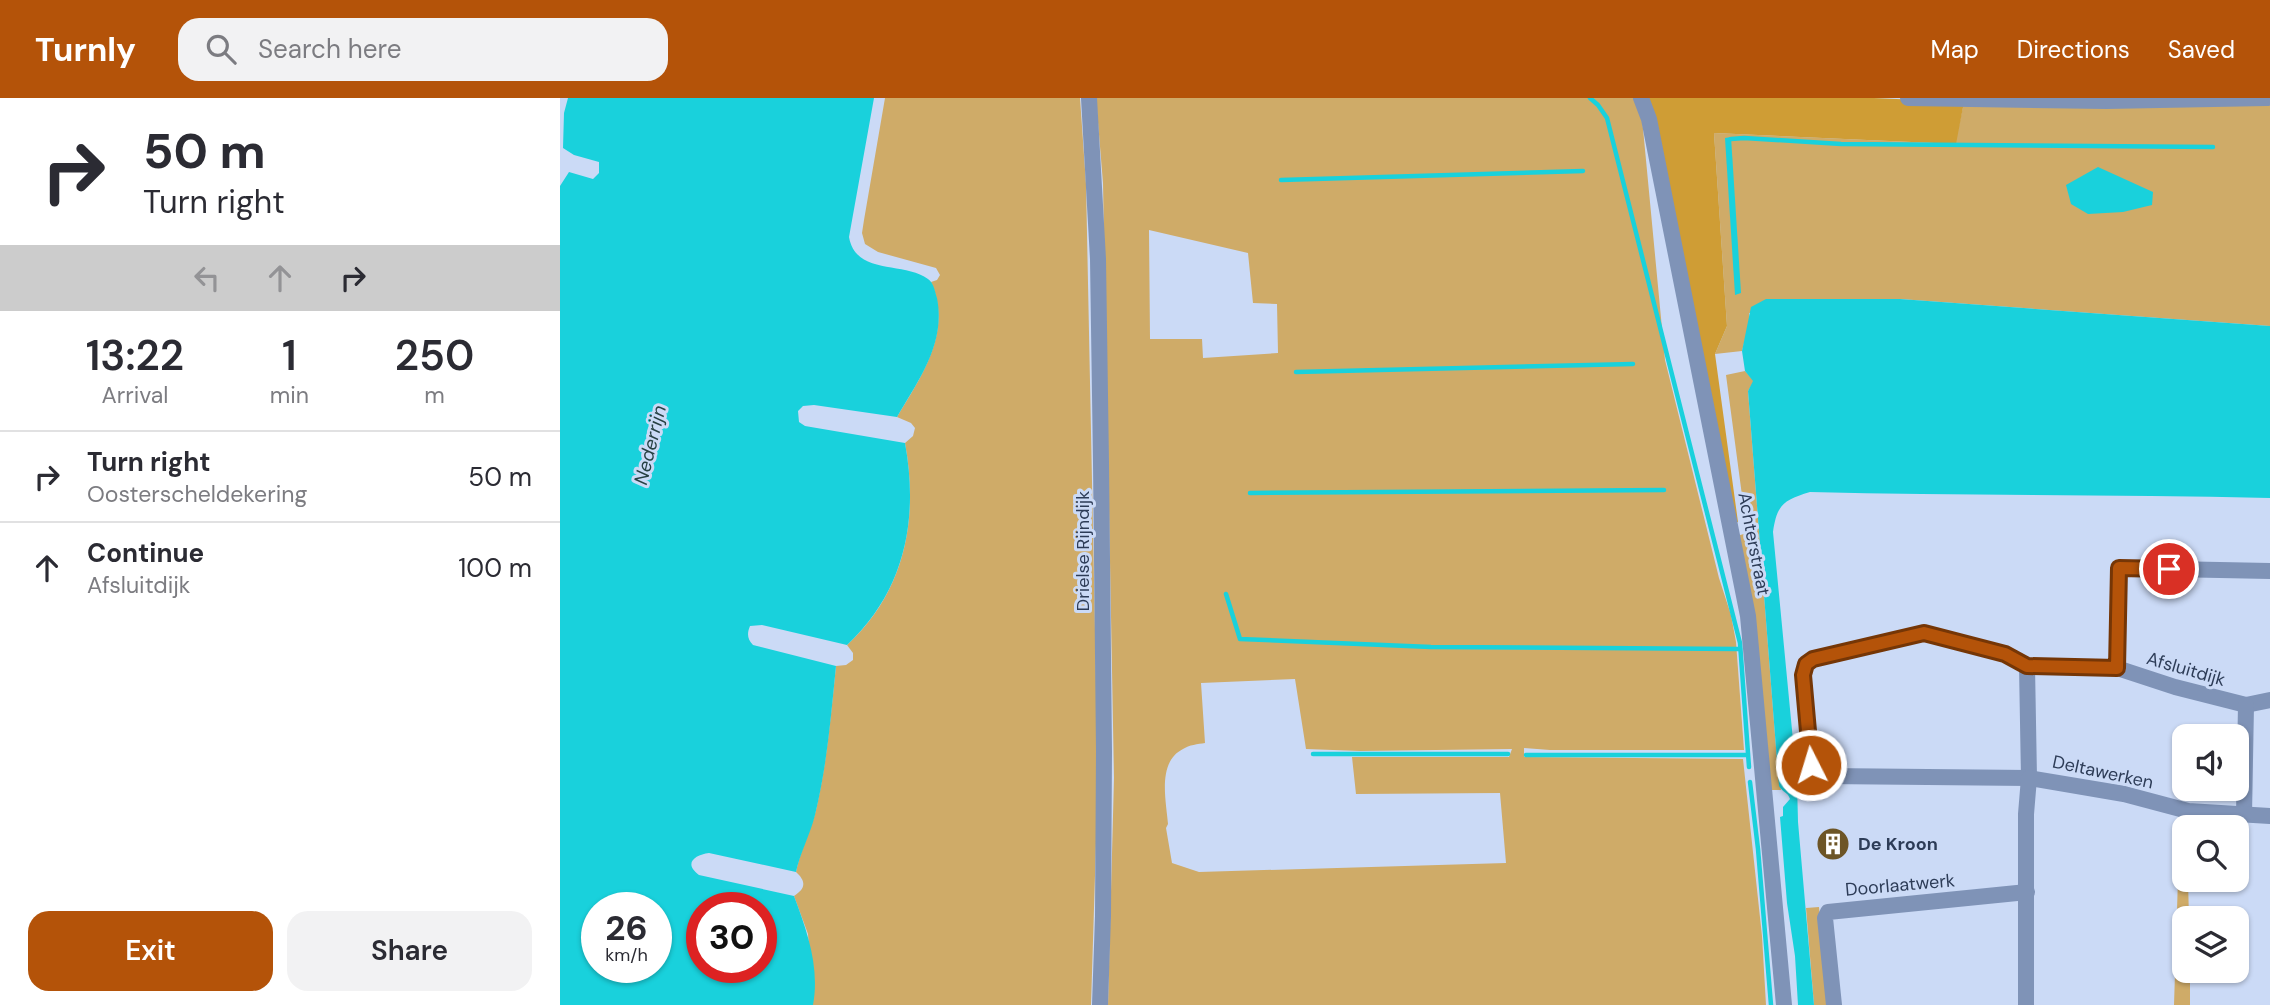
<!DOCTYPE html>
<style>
:root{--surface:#fff;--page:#f2f2f3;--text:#2b2b33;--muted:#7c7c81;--line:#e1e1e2;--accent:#b45309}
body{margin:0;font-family:"DM Sans",sans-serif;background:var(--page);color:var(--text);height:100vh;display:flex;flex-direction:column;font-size:26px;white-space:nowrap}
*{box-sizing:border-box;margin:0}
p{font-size:23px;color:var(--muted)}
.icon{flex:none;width:38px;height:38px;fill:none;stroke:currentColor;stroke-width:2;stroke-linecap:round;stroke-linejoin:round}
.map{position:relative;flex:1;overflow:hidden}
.panel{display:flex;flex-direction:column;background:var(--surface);width:560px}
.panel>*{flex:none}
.guide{background:#fff;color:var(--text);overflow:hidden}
.controls{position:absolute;left:1612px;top:626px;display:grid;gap:14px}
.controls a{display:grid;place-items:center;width:77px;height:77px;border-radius:14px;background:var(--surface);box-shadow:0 2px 5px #0004;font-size:35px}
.speed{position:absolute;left:21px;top:794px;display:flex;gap:14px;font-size:35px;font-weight:700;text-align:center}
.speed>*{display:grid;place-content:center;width:91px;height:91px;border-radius:50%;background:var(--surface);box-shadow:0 2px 5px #0004;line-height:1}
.speed small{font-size:18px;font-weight:400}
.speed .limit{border:10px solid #d22;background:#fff;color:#111}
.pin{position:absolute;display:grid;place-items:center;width:60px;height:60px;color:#fff;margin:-30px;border:4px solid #fff;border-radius:50%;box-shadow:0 2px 7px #0007}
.me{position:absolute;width:77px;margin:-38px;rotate:355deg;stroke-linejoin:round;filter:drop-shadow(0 0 5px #0008)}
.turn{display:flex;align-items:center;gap:24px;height:147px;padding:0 28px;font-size:32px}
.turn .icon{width:91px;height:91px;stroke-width:2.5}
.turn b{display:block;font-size:49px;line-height:60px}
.lanes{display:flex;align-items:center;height:66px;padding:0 28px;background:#0003;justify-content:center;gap:35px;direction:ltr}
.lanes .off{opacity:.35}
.eta{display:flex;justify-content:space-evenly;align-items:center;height:119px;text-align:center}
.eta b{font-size:42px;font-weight:600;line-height:49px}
.cta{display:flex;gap:14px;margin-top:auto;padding:14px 28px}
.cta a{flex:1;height:80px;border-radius:21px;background:var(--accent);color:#fff;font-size:28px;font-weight:600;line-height:80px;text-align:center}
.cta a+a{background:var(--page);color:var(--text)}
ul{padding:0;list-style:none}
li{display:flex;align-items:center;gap:21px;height:91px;padding:0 28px;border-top:2px solid var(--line)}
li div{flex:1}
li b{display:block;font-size:26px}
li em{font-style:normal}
header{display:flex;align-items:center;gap:42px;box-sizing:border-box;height:98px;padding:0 35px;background:var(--accent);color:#fff}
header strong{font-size:33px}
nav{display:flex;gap:38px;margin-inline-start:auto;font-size:24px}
.search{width:490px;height:63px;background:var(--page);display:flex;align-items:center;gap:18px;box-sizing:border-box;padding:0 24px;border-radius:21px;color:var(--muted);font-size:26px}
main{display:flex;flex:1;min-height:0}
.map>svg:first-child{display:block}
</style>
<header>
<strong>Turnly</strong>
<div class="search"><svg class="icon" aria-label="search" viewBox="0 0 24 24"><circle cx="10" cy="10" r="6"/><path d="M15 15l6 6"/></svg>Search here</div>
<nav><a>Map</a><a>Directions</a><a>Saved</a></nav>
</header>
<main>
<section class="panel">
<div class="guide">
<div class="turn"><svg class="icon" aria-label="right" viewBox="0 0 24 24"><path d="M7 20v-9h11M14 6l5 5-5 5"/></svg><div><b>50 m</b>Turn right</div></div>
<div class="lanes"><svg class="icon off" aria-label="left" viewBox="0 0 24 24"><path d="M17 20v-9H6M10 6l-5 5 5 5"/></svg><svg class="icon off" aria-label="ahead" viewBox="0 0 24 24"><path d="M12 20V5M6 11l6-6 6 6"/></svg><svg class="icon" aria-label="right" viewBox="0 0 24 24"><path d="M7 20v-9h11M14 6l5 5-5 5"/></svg></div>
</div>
<div class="eta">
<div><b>13:22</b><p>Arrival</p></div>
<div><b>1</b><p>min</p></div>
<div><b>250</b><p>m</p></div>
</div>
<ul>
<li><svg class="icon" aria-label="right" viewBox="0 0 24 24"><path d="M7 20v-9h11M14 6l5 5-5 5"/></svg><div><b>Turn right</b><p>Oosterscheldekering</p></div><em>50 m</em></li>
<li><svg class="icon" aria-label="ahead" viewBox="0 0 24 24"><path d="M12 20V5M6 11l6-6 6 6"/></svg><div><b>Continue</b><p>Afsluitdijk</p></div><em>100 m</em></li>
</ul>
<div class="cta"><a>Exit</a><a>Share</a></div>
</section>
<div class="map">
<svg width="1710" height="907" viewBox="0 0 1710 907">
<rect width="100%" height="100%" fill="#cbdaf6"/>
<!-- green -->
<g fill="#cfab68" fill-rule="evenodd">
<path d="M325 0H520L526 86 538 680 531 907H253L248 836 234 798C245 791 247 784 236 774 240 753 251 733 256 712 267 664 271 616 276 568L286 567 293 562V555L287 547C345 494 359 421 345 345L353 338 355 330 351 325 337 319C362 277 393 233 371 184L377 182 380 177 376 170 318 154 305 146 302 135 304 122Z"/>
<path d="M536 0H1075L1082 20 1105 262 1159 480 1171 517 1176 544 1184 652H990L964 650V659L1183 661 1202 838 1206 907H548L554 680 543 85ZM589 132 688 155 693 205 717 206 718 255 643 260 642 241H590ZM735 581 746 651 800 653 952 651 949 659H792L796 696 940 695 946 765 639 774 612 765 606 730 608 726C606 702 597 664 623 651 629 647 638 646 645 645L641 585Z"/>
<path d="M1404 4H1710V228L1340 201 1189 215 1190 222 1182 253 1155 256 1167 228 1154 35 1395 46Z"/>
<path d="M1185 273 1194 283 1188 293 1218 675 1221 692H1210L1177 438 1187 435 1166 277Z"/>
<path d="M1620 717 1627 718V730H1624V782H1628L1629 821H1624V873H1630V907H1614Z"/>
<path d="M1259 809 1268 907H1254L1246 810Z"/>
</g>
<!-- forest -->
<path fill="#cf9d35" d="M1087 0H1314L1404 4 1396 46 1154 35 1167 228 1155 256 1178 424 1174 425Z"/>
<!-- water -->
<g fill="#19d1dc" fill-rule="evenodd">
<path d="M8 0H314L289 139C296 178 344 163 368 181 374 185 375 194 377 200 386 245 359 282 337 319L254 307 243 308 238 313 239 324 245 328 345 345C359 421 345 493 287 547L202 527 190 528C187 535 187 541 193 547L276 568C271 618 267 668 255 717 250 737 240 755 236 774L149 755C135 757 123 765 139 777L234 798C247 833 260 869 253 907H0V88L9 74 33 81 39 75V64L14 57 3 50 4 15ZM96 810V870H37V810ZM142 810H201V870H142Z"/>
<path d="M1171 39 1181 195 1175 197 1165 40Z"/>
<path d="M1538 69 1593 94 1592 107 1563 114 1528 116 1511 106 1506 87Z"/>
<path d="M1206 201H1340L1710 228V400C1557 396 1403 398 1250 394 1224 402 1217 406 1213 434L1237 684 1238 724 1254 907H1238L1235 858 1227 805 1220 719 1223 718V709L1230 701C1228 694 1222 694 1219 688L1188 293 1193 283 1185 273 1182 253 1191 209Z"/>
</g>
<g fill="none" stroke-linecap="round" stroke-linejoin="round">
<!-- stream -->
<g stroke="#19d1dc" stroke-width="4.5">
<path d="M1030 0 1038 7 1047 20 1180 545 1189 669"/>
<path d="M1171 41 1184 40 1281 46 1653 49"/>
<path d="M721 82 1023 73"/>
<path d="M736 274 1073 266"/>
<path d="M690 395 1104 392"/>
<path d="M666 496 680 541 871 549 1180 551"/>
<path d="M753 656H948"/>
<path d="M966 657H1187"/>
<path d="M1190 684 1198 751 1211 907"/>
</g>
<!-- minor -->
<g stroke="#7f93b7" stroke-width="16">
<path d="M529 0 538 161 541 365 544 653 543 818 540 907"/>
<path d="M1081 0 1089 21 1188 518 1224 907"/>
<path d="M1348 0 1546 3 1707 0"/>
<path d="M1467 568 1469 680 1266 678 1258 676 1251 667 1243 577 1246 566 1253 561 1364 535 1445 556 1467 568 1557 570 1615 589 1686 607 1710 602"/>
<path d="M1557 570 1559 470 1710 473"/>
<path d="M1684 717 1686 607"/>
<path d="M1274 907 1265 820 1268 814 1467 794"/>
<path d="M1466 907V716L1469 680 1564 696 1628 713 1710 718"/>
</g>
</g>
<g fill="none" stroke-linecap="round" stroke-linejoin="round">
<defs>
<path id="route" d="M1251 667 1243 577 1246 566 1253 561 1364 535 1445 556 1467 568 1557 570 1559 470 1609 471"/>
</defs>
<!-- route casing -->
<use href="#route" stroke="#753606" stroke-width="18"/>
<!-- route -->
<use href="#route" stroke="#b45309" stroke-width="12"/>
</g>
<!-- icons -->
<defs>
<symbol id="building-disc" viewBox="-11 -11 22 22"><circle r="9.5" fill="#6d5526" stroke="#cbdaf6"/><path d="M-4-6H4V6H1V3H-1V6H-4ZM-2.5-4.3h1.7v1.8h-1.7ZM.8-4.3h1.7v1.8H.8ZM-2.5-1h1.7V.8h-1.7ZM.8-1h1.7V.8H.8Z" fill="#fff"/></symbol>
</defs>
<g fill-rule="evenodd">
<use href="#building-disc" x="1254" y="727" width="38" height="38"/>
</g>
<g text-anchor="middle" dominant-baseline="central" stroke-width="6" stroke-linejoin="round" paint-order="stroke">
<!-- street labels -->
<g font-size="18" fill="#2d3c57" stroke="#cbdaf6">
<text transform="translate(1194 446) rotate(79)">Achterstraat</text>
<text transform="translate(523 453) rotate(-90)">Drielse Rijndijk</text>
<text transform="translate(1626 571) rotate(16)">Afsluitdijk</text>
<text transform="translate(1543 674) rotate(12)">Deltawerken</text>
<text transform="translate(1340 787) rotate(-5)">Doorlaatwerk</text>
</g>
<!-- poi labels -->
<g font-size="18" font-weight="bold" fill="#2d3c57" stroke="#cbdaf6" text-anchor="start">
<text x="1298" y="746">De Kroon</text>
</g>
<!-- water labels -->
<g font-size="19" font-style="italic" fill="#274143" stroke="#cbdaf6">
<text transform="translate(90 347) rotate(-76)">Nederrijn</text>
</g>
</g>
</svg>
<div class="controls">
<a><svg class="icon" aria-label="sound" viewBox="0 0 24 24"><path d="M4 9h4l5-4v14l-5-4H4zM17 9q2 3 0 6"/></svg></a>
<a><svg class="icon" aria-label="search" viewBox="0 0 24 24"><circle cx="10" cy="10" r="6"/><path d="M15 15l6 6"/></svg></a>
<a><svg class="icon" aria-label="layers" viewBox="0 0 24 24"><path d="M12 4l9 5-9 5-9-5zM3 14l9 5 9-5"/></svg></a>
</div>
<div class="speed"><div>26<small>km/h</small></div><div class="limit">30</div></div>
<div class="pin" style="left:1609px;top:471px;background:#d93025"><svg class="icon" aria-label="arrive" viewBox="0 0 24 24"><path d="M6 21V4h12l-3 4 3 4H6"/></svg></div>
<svg class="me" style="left:1251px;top:667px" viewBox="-20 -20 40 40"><circle r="17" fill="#b45309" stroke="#fff" stroke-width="3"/><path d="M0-11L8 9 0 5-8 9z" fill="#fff"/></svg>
</div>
</main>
